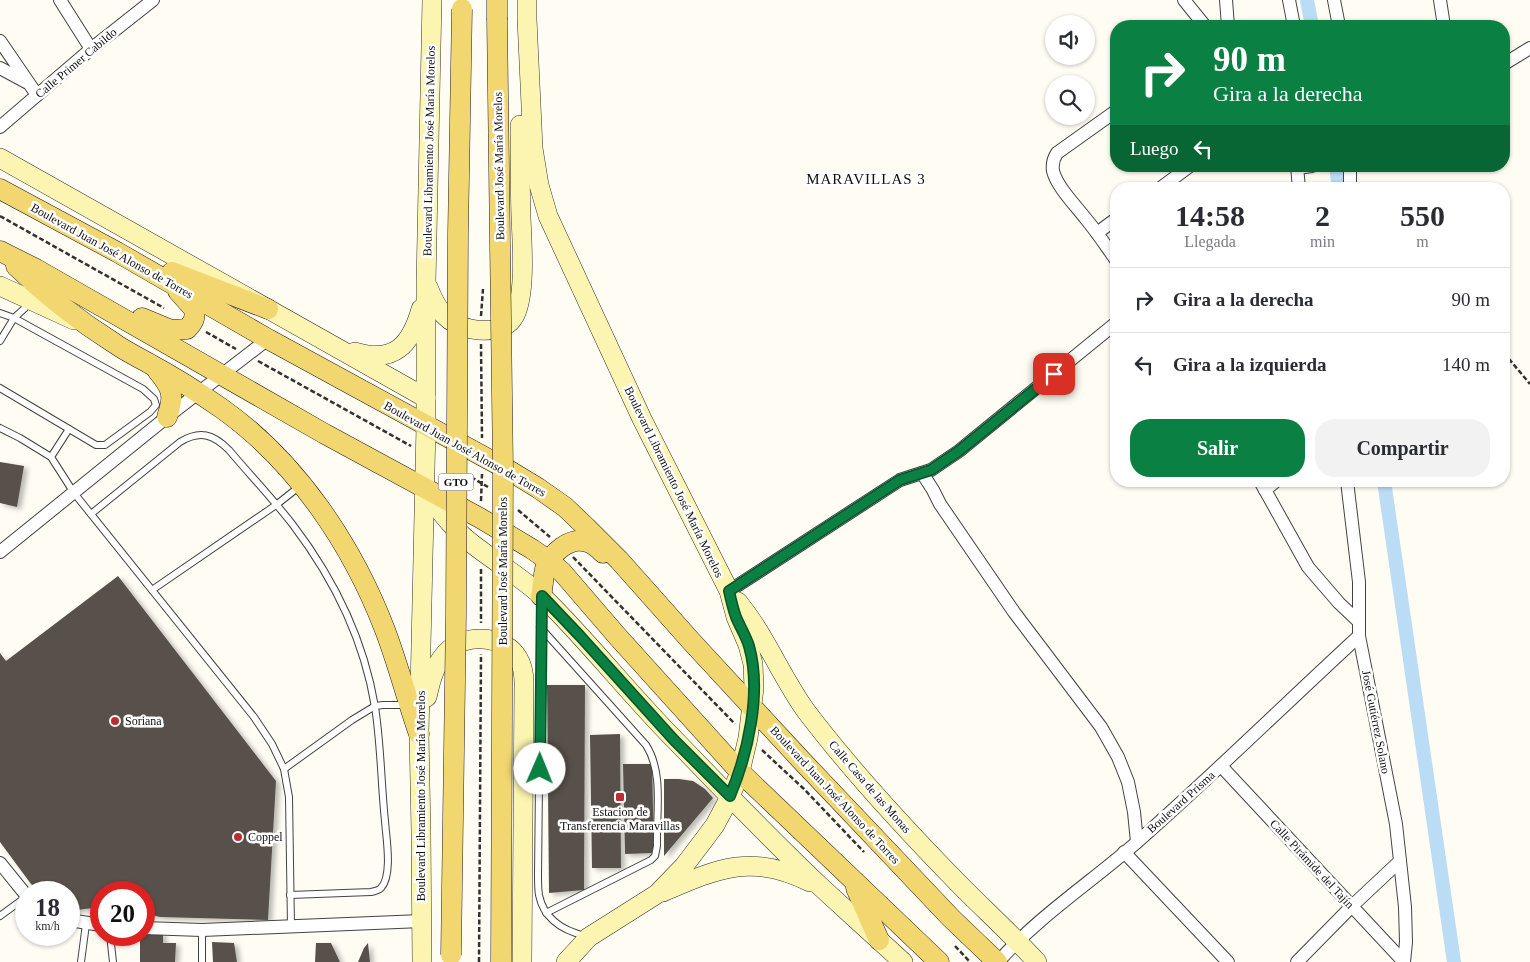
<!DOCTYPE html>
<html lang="es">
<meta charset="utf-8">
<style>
:root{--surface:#fff;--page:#f2f2f3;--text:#2b2b33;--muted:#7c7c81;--line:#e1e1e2;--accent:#0b8043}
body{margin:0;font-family:Georgia,serif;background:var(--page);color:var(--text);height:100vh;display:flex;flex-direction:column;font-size:19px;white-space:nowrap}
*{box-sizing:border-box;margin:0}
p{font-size:16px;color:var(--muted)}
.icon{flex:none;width:28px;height:28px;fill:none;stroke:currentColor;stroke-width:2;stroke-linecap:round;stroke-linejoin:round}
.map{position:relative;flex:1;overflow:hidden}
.details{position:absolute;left:1110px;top:182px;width:400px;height:305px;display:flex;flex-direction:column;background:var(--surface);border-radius:20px;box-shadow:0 1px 4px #0004}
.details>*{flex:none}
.banner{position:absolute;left:1110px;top:20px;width:400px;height:152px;border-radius:20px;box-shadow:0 1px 4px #0004;background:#0b8043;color:#fff;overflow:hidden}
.controls{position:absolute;left:1045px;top:15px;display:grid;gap:10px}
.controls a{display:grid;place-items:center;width:50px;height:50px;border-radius:50%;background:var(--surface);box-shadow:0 1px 4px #0004;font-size:25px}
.speed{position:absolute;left:15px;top:881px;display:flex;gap:10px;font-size:25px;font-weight:700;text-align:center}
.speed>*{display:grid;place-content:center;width:65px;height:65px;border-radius:50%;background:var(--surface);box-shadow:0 1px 4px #0004;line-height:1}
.speed small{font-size:12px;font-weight:400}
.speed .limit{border:8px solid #d22;background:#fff;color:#111}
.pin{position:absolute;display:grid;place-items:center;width:42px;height:42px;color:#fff;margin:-21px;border-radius:10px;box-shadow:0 2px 8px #0006}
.me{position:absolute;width:55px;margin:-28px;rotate:1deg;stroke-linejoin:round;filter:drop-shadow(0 0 4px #0008)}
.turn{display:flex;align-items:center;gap:18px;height:105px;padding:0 20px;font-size:22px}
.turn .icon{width:65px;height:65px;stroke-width:2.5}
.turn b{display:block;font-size:35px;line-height:42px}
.then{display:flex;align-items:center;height:48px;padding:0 20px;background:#0003;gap:10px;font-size:19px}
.eta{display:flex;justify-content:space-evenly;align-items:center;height:85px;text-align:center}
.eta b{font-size:30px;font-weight:800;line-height:35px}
.action{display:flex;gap:10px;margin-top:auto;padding:10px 20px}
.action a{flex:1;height:58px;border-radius:20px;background:var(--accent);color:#fff;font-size:20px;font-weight:800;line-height:58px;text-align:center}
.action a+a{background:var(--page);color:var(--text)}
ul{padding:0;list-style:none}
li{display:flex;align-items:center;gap:15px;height:65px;padding:0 20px;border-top:1px solid var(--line)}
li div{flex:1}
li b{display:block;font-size:19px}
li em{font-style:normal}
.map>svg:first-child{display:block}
</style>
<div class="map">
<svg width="1530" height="962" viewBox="0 0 1530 962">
<defs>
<filter id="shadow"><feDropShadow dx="4" dy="2.5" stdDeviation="2.5" flood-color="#0004"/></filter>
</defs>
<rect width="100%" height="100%" fill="#fefcf3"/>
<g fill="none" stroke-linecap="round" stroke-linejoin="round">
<!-- canal -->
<g stroke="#badcf4" stroke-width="14">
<path d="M1307 0 1312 26"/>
<path d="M1336 166 1339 189"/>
<path d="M1384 481 1454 962"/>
</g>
</g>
<!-- building -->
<g fill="#58514c" filter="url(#shadow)">
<path d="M0 462 24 466 17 507 0 503Z"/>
<path d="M118 576 276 781 268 920 160 917 144 913V892H101V907L69 911V892H43L31 884 0 842V653L6 661Z"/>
<path d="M547 685H585L584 890 549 893Z"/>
<path d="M620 734 621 868H592L590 735Z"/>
<path d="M623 764H652L654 853 625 854Z"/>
<path d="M664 779H679L693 781 705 789 713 798 664 856Z"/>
<path d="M144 933H163V943H176L175 962H140V935H144Z"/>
<path d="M212 942 234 943 237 962H213Z"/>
<path d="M316 943H331L340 962H315Z"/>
<path d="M368 943 370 962H358L364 948Z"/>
</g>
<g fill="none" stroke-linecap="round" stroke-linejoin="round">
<defs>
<g id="lane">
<path d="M0 313 14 318 143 389 154 399 156 405 150 412 105 445H96L0 388"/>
<path d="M0 341 14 318 25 308 29 301"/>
<path d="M0 428 20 438 51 457 74 493 254 717 272 744 284 769 289 797 291 927"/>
<path d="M51 457 69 429"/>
<path d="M91 514 180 442C200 430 213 434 229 450 250 475 273 499 293 525 334 579 364 640 375 707 381 745 381 783 385 821 386 837 393 875 381 888 378 891 375 891 371 892L290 895"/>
<path d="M152 590 276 505 300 486"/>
<path d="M541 600 538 875C538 882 538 889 539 895 544 920 564 931 586 936"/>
<path d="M540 627 646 745C664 773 656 813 657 846L655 856 651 860 546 913"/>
<path d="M284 769 352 720 375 706 383 705H406"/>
<path d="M0 916 26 897"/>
<path d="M110 935 113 962"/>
<path d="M81 962 86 924"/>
<path d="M202 962V930"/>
</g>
<g id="street">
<path d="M60 0 91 49"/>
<path d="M1184 0 1205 26"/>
<path d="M1226 0 1228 26"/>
<path d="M1289 0 1294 26"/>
<path d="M1334 0 1339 26"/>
<path d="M1440 0 1444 26"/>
<path d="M0 41 37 95"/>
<path d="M1504 64 1530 48"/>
<path d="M0 68 26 82"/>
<path d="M1116 111 1057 153C1053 159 1052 164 1053 171 1057 187 1076 206 1086 219 1097 232 1106 246 1116 260"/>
<path d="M0 127 91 49 153 0"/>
<path d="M1297 166 1299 189"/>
<path d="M1350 166V182L1352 189"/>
<path d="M1297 168 1312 166"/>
<path d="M1159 189 1190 166"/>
<path d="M1097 233 1116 219"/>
<path d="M922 473 933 490 940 504 1014 612 1101 727 1118 757 1128 782 1134 812 1137 842"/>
<path d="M1260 481 1308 567 1339 603 1358 621"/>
<path d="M1347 481 1359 582V636L1396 824 1405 907 1406 942 1404 962"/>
<path d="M1265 490 1276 481"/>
<path d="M0 552 167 417 268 339"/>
<path d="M729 591 900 480 931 470 959 451 1116 323"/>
<path d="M1221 766 1404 962"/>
<path d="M1124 852 1228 962"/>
<path d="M0 863 26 895"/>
<path d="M69 920 101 925"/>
<path d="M144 928 202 930 422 921"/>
<path d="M998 962C1038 917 1090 883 1136 843 1212 776 1284 705 1359 636"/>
<path d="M1297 962 1352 906 1400 861"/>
</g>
<g id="secondary">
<path d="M527 0V19L533 148 539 185 548 216 642 419 729 591 736 617 748 645 753 664 754 688 748 738 740 772 730 797 715 825 700 845 684 866 657 894 589 937 566 962"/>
<path d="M0 158 426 398"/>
<path d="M0 286 74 320"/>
<path d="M428 287C436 308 447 325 471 329 487 332 507 331 515 315 526 293 522 242 521 217 520 186 520 156 520 125"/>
<path d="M355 352C394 364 411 345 421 309"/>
<path d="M424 488C436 507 448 523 465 538 490 559 519 575 543 597 590 643 630 695 676 741 724 791 772 841 822 888 849 913 876 937 903 962"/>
<path d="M738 602C765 635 781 676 806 711 853 773 907 831 962 887 987 912 1013 936 1037 962"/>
<path d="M427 697C431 679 435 662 450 649 469 633 505 636 518 658 523 666 524 674 524 683L522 962"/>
<path d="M663 892C719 868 752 853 810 882"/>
<path d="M422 962 421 832 419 734 426 426V283L432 0"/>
</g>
<g id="primary">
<path d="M497 18V0"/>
<path d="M0 189 117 252 268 339 510 471 538 488 565 507 586 527 619 560 691 641 802 761 951 918 997 962"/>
<path d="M0 251 36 269 325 434 480 518 532 549 549 561 562 572 618 637 740 772 939 962"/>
<path d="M16 266C46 295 79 321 114 343 125 351 138 357 150 364 174 377 198 392 221 408 296 461 352 544 385 630 398 664 407 700 419 734"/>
<path d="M172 272 268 309"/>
<path d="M142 318 171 330 187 329C193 323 196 318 194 309L178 291"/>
<path d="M157 370C172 388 175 395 167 417"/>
<path d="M541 596C543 587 543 578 545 569 551 553 570 536 587 542 594 544 599 549 603 553"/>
<path d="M856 888 879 940"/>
</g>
</defs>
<!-- lane casing -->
<use href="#lane" stroke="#434343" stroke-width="8"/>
<!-- street casing -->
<use href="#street" stroke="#434343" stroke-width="14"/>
<!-- secondary casing -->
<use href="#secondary" stroke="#323232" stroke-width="20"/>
<!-- primary casing -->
<use href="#primary" stroke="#212121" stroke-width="21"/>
<!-- path -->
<g stroke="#323232" stroke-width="2.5" stroke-dasharray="5 2.5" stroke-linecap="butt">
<path d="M0 216 164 308"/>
<path d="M481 316 483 289"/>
<path d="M206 332 236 349"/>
<path d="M481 344 482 438"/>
<path d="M1504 353 1530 384"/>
<path d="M258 361 411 446"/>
<path d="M471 477 488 487"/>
<path d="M481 501 482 474"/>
<path d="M518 510 550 537"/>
<path d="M573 557 735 724"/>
<path d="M481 569V623"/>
<path d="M762 750 804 789 864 852"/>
<path d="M955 946 970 962"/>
<path d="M479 962 481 654"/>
</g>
<!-- lane -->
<use href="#lane" stroke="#fff" stroke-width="6"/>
<!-- street -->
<use href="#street" stroke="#fff" stroke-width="12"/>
<!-- secondary -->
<use href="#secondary" stroke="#fbf5b1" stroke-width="19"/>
<!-- primary -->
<use href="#primary" stroke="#f2d670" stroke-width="20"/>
<defs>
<g id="primary-bridge">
<path d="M497 18 503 469 501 962"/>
<path d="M451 955 456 614 458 233 462 9"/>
</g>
</defs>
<!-- primary-bridge casing -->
<use href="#primary-bridge" stroke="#212121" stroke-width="21" stroke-linecap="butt"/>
<!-- primary-bridge -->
<use href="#primary-bridge" stroke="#f2d670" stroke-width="20"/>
</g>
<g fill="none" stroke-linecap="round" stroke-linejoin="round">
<defs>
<path id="route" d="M540 769 542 596 580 636 674 740 730 796C748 753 762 692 749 646 746 636 740 627 736 617 733 609 731 600 729 591L900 480 931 470 959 451 1054 374"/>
</defs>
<!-- route casing -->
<use href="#route" stroke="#07532c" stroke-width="12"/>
<!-- route -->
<use href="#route" stroke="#0b8043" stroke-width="9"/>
</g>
<!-- markers -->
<g fill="#ba2d30" stroke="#fff" stroke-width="2">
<circle cx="115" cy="721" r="5"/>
<rect x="615" y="792" width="10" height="10" rx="2.5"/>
<circle cx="238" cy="837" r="5"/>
</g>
<g text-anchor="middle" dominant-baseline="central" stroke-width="5" stroke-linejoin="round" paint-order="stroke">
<!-- shield labels -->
<rect fill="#fff" stroke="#585858" stroke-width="1" x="438.5" y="473.5" width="35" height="17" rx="4"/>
<g font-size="11" font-weight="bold" fill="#101010">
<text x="456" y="482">GTO</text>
</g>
<!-- street labels -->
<g font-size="12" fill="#101010" stroke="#fff">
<text transform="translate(76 63) rotate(-40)">Calle Primer Cabildo</text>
<text transform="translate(429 151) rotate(-89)">Boulevard Libramiento José María Morelos</text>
<text transform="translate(499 166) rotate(-91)">Boulevard José María Morelos</text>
<text transform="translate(112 251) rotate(29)">Boulevard Juan José Alonso de Torres</text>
<text transform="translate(465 449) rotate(29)">Boulevard Juan José Alonso de Torres</text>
<text transform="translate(674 482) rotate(64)">Boulevard Libramiento José María Morelos</text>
<text transform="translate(503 571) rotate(-90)">Boulevard José María Morelos</text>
<text transform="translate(1376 722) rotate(79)">José Gutiérrez Solano</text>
<text transform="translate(870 787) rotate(49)">Calle Casa de las Monas</text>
<text transform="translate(835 795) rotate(47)">Boulevard Juan José Alonso de Torres</text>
<text transform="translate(421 796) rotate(-90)">Boulevard Libramiento José María Morelos</text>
<text transform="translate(1181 802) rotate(-42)">Boulevard Prisma</text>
<text transform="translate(1312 864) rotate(47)">Calle Pirámide del Tajín</text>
</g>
<!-- poi labels -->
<g font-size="12" fill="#101010" stroke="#fff" text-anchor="start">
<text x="125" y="721">Soriana</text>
<text x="620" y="812" text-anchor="middle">Estacion de<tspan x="620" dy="14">Transferencia Maravillas</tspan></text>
<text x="248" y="837">Coppel</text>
</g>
<!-- quarter labels -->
<g font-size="15" letter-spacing="1" fill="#101010" stroke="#fff">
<text x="866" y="179">MARAVILLAS 3</text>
</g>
</g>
</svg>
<div class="controls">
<a><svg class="icon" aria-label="sound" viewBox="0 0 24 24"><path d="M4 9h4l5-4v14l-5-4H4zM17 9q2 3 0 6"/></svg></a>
<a><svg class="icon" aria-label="search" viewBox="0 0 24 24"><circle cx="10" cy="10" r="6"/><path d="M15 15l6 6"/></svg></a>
</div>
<div class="speed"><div>18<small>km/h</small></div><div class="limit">20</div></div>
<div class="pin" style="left:1054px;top:374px;background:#d93025"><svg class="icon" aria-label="arrive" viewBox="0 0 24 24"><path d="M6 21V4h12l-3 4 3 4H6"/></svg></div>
<svg class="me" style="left:540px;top:769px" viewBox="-20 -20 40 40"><circle r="19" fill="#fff"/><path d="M0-13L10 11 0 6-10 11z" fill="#0b8043"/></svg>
<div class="banner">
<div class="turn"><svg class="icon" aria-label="right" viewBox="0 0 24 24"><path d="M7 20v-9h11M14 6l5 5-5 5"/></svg><div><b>90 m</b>Gira a la derecha</div></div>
<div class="then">Luego<svg class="icon" aria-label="left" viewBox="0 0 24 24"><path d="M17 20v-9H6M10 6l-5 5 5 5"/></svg></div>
</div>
<section class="details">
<div class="eta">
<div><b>14:58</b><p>Llegada</p></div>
<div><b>2</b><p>min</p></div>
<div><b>550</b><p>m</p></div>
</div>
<ul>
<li><svg class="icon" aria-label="right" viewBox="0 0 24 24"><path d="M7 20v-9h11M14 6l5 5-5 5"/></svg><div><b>Gira a la derecha</b></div><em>90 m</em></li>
<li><svg class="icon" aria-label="left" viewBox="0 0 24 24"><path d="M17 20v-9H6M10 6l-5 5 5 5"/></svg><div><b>Gira a la izquierda</b></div><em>140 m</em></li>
</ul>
<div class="action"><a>Salir</a><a>Compartir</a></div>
</section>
</div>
